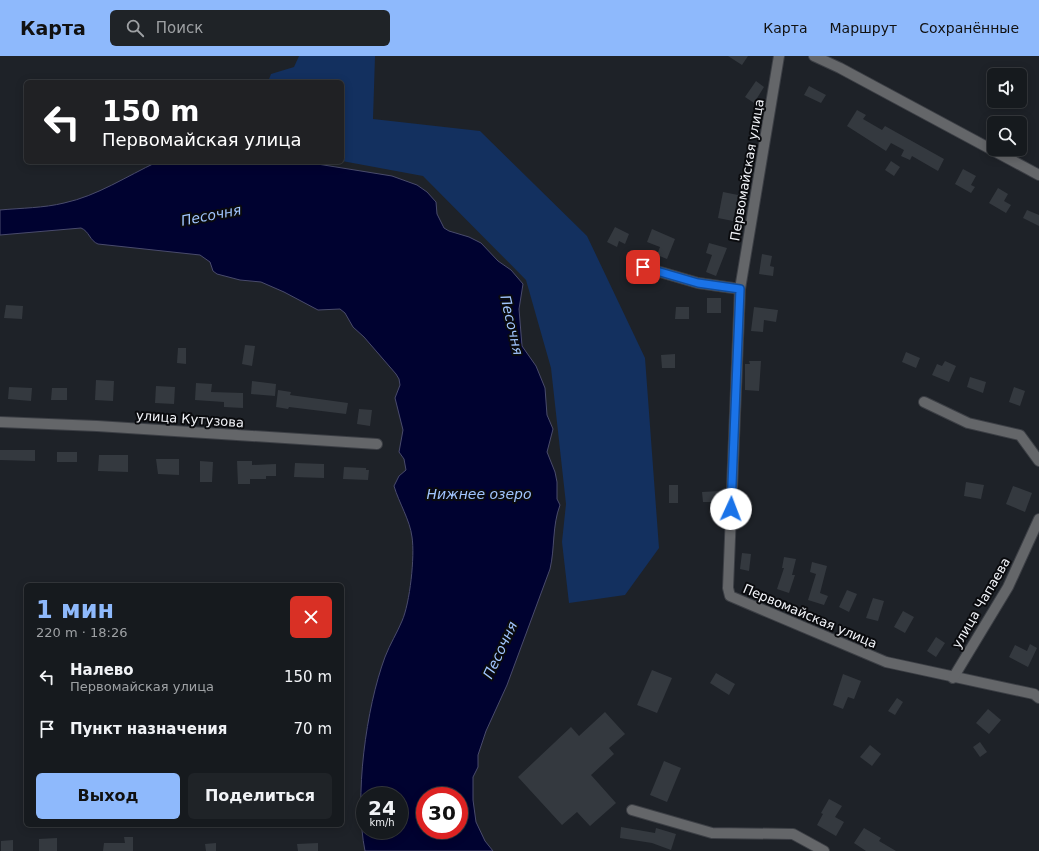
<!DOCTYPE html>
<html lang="ru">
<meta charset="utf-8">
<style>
:root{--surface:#161a1e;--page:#1f2327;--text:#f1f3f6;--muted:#9ea1a4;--line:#35383c;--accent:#8eb9fc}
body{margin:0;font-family:"DejaVu Sans",sans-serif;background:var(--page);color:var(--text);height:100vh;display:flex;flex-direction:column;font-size:15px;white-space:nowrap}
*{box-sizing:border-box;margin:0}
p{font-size:13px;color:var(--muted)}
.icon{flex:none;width:22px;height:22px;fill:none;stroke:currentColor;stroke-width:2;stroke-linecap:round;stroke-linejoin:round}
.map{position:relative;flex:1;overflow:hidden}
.details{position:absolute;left:24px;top:527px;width:320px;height:244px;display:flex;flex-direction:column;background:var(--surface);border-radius:6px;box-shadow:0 2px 10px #0003,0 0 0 1px var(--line)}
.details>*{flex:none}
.top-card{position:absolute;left:24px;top:24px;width:320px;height:84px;border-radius:6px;box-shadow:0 2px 10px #0003,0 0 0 1px var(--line);background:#202124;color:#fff;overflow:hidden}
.buttons{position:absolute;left:987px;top:12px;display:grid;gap:8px}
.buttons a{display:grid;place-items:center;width:40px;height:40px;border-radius:6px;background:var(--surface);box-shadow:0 2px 10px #0003,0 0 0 1px var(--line);font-size:20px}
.speed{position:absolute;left:356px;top:731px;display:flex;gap:8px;font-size:20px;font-weight:700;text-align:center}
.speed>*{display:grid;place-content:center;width:52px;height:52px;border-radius:50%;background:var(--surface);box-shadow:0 2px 10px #0003,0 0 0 1px var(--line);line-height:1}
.speed small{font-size:10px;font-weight:400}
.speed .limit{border:6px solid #d22;background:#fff;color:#111}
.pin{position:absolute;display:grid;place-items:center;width:34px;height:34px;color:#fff;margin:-17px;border-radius:8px;box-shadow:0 2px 6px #0006}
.me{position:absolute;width:44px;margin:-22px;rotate:2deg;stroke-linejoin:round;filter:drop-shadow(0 0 3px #0008)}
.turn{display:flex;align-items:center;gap:14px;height:84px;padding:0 12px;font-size:18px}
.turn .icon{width:52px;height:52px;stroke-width:2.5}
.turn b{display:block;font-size:28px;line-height:34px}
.round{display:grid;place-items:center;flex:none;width:42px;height:42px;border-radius:6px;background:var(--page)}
.overview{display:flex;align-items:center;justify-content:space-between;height:68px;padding:0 12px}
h1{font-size:24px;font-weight:700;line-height:30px;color:var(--accent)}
.primary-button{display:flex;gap:8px;margin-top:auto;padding:8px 12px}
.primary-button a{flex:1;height:46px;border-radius:6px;background:var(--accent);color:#111;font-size:16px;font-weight:700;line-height:46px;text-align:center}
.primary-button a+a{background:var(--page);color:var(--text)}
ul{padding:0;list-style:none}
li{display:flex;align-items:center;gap:12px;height:52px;padding:0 12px}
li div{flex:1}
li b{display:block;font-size:15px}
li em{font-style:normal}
header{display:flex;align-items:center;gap:24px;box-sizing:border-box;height:56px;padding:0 20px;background:var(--accent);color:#111}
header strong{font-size:19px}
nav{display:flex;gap:22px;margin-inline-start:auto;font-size:14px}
.search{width:280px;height:36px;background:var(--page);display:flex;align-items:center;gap:10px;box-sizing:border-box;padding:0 14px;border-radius:6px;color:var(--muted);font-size:15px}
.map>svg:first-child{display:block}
</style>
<header>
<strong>Карта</strong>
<div class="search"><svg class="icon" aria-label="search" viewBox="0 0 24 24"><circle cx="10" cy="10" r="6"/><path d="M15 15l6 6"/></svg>Поиск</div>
<nav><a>Карта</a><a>Маршрут</a><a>Сохранённые</a></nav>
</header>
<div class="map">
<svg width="1039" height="795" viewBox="0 0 1039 795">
<rect width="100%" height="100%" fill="#1e2228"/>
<!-- green -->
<path fill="#13305f" d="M299 0H375L373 63 480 75 587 180 645 302 659 492 625 539 569 547 562 486 566 448 551 312 526 224 423 120 342 105V26H268L271 18 294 11Z"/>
<!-- water -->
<path fill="#000230" stroke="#494b6c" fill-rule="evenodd" d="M157 106H305L392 120 417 129 427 136 436 146 437 158 444 172 449 175 469 181 481 187 498 205 511 214 523 228 519 253 522 290 536 310 545 332 547 359 553 373 547 396 555 416 557 426V443L560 449C552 470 555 492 550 513L507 629 486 675 478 699V711L473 721V744L476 766 485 785 493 795H365C354 741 366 652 385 601 390 588 397 577 402 565 410 547 415 500 412 481 410 464 399 447 394 430L399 420 406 414 404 403 399 396 403 374 395 342 400 329 399 323 396 318 364 281 353 271 345 257 340 253 318 254 284 236 261 226 240 224 217 218 213 215 210 206 200 199 98 188C90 185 89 175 81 172L0 179V154C21 152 44 152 64 147 97 140 127 120 157 106ZM365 740H399V774H365ZM425 740H459V774H425Z"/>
<!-- building -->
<g fill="#34393f">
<path d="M728 0H748L742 9Z"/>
<path d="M756 25 764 31 754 47 745 41Z"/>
<path d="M809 30 826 39 821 47 804 39Z"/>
<path d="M857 54 866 59 863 63 882 74 885 70 944 103 938 115 912 100 910 104 901 100 904 94 891 87 886 95 847 70Z"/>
<path d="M891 105 900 111 894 120 885 114Z"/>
<path d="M963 113 976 120 971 129 975 131 971 137 955 128Z"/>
<path d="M998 132 1008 138 1004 145 1011 149 1006 157 989 147Z"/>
<path d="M723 136 738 139 733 165 718 162Z"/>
<path d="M1027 154 1039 159V170L1023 162Z"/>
<path d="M615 171 629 178 625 188 619 185 617 191 607 186Z"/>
<path d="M652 173 675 183 667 203 657 199 660 191 647 186Z"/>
<path d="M709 187 727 192 716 220 706 216 712 199 706 197Z"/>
<path d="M762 198 772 200 770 210 774 211 773 220 759 218Z"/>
<rect x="707" y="242" width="14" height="15"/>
<path d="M6 249 23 250 22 263 4 262Z"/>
<path d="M676 251H689V263H675Z"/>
<path d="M754 251 778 254 776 266 764 264 763 276 751 275Z"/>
<path d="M245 289 255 290 252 310 242 308Z"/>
<path d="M178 292H186V308L177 307Z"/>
<path d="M906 296 920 302 916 312 902 306Z"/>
<path d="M675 298V312H662L661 299Z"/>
<path d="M749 305H761L759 335 745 334V308H750Z"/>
<path d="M945 305 956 310 949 326 932 319 937 308 942 310Z"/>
<path d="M970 321 986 326 983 337 967 331Z"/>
<path d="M96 324 114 325 113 345 95 344Z"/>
<path d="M252 325 276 328 275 340 251 338Z"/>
<path d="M196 327 212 328 211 336 243 337V352L224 351V346L195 344Z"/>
<path d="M156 330 175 331 174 348 155 347Z"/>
<path d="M9 331 32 332 31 345 8 343Z"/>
<path d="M1014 331 1025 335 1020 350 1009 346Z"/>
<path d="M52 332H67V344H51Z"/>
<path d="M278 334 291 336 290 339 348 347 346 358 289 351 288 353 276 351Z"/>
<path d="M359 353 372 354 370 370 357 368Z"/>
<path d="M0 394H35V405L0 404Z"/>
<rect x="57" y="396" width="20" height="10"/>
<path d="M99 399H128V416L98 415Z"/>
<path d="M156 403H179V419L158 418Z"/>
<path d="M200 405 213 406 212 426H200Z"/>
<path d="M237 405H252V409L276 408V420H266V423H250V428H238Z"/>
<path d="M295 407 324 408V422L294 421Z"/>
<path d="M344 411 366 412V414H369L368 424 343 423Z"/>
<path d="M966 426 984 429 981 443 964 440Z"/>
<rect x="669" y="429" width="9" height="18"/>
<path d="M1013 430 1032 437 1025 456 1006 448Z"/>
<path d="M720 435V446H703L702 436Z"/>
<path d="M742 497 751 498 749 515 740 513Z"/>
<path d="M784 501 796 503 792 519H795L789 537 777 533 784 512H782Z"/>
<path d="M812 506 827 510 820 537 828 540 824 549 808 544 816 518 810 516Z"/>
<path d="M847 534 857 538 849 556 839 551Z"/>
<path d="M873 542 884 545 878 565 866 562Z"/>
<path d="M903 555 914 561 905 577 894 571Z"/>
<path d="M936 581 945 587 936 601 927 595Z"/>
<path d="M1030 588 1037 592 1028 611 1009 601 1015 589 1027 595Z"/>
<path d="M652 614 672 622 657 657 637 649Z"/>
<path d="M716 617 735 628 729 639 710 627Z"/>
<path d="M843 618 861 625 854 643 848 641 843 653 833 649Z"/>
<path d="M897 642 903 646 895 659 888 655Z"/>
<path d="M988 653 1001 664 989 678 976 667Z"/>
<path d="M605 656 625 678 609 692 614 698 591 719 616 747 590 770 577 756 562 769 518 721 571 671 579 680Z"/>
<path d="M980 686 987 696 980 701 973 691Z"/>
<path d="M870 689 881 698 872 710 860 701Z"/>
<path d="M664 705 681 712 667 746 650 739Z"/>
<path d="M829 743 842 750 835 761 844 766 836 780 817 769 823 758 821 757Z"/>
<path d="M621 771 655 777 656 772 676 778 671 794 652 787 620 782Z"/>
<path d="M864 772 881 782 879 785 896 795H866L854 787Z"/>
<path d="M124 781H133V795H103L104 787H125Z"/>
<path d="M57 782V795H39V783Z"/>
<path d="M13 784V795H1V785Z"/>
<path d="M216 787V795H206L205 788Z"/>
<path d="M318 787V795H298L297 788Z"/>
</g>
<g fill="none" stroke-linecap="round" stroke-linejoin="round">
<defs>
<g id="minor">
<path d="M779 0 740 233 728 532 730 540 886 606 1034 638 1039 642"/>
<path d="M814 0 840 12 1039 119"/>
<path d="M643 211 698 227 740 233"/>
<path d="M924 346 968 367 1020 379 1039 405"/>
<path d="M0 366 97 370 377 388"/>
<path d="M953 622 1008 531 1039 463"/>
<path d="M632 754 712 777 793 778 824 795"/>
</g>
</defs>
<!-- minor casing -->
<use href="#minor" stroke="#3c3f45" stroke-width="12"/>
<!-- minor -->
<use href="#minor" stroke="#646669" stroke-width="10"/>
</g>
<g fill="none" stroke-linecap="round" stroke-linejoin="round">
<defs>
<path id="route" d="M643 211 698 227 740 233 731 453"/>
</defs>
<!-- route casing -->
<use href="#route" stroke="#114b97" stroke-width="10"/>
<!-- route -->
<use href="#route" stroke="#1a73e8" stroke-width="7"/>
</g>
<g text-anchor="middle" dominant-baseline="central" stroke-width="4" stroke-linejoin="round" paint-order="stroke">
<!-- street labels -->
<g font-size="13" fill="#f2f4f9" stroke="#0a0b0e">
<text transform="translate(747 114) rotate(-80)">Первомайская улица</text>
<text transform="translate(190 363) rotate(4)">улица Кутузова</text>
<text transform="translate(981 547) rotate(-60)">улица Чапаева</text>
<text transform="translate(810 560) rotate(23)">Первомайская улица</text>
</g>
<!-- water labels -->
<g font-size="14" font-style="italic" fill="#a1c5fe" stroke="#0a0b0e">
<text transform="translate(211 159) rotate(-11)">Песочня</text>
<text transform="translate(512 269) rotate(77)">Песочня</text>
<text x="479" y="438">Нижнее озеро</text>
<text transform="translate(500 594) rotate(-65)">Песочня</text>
</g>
</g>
</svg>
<div class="buttons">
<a><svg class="icon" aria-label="sound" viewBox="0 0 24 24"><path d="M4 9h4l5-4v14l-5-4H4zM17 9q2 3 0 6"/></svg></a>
<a><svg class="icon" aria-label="search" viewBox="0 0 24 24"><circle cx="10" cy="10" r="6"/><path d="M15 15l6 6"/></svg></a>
</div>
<div class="speed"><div>24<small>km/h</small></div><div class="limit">30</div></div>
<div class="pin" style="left:643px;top:211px;background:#d93025"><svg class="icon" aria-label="arrive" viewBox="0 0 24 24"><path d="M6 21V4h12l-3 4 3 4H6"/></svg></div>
<svg class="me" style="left:731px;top:453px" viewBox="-20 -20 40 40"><circle r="19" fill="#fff"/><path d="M0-13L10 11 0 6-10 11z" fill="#1a73e8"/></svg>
<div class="top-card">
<div class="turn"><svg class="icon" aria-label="left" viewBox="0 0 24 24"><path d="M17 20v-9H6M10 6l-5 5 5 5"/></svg><div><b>150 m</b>Первомайская улица</div></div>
</div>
<section class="details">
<div class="overview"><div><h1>1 мин</h1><p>220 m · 18:26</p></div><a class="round" style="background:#d93025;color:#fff"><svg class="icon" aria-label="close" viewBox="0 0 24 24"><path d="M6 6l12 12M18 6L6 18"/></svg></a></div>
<ul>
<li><svg class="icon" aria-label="left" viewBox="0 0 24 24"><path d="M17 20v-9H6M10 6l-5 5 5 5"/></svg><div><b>Налево</b><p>Первомайская улица</p></div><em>150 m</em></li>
<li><svg class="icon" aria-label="arrive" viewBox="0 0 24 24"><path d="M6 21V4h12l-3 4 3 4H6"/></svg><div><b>Пункт назначения</b></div><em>70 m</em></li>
</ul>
<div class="primary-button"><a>Выход</a><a>Поделиться</a></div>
</section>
</div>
